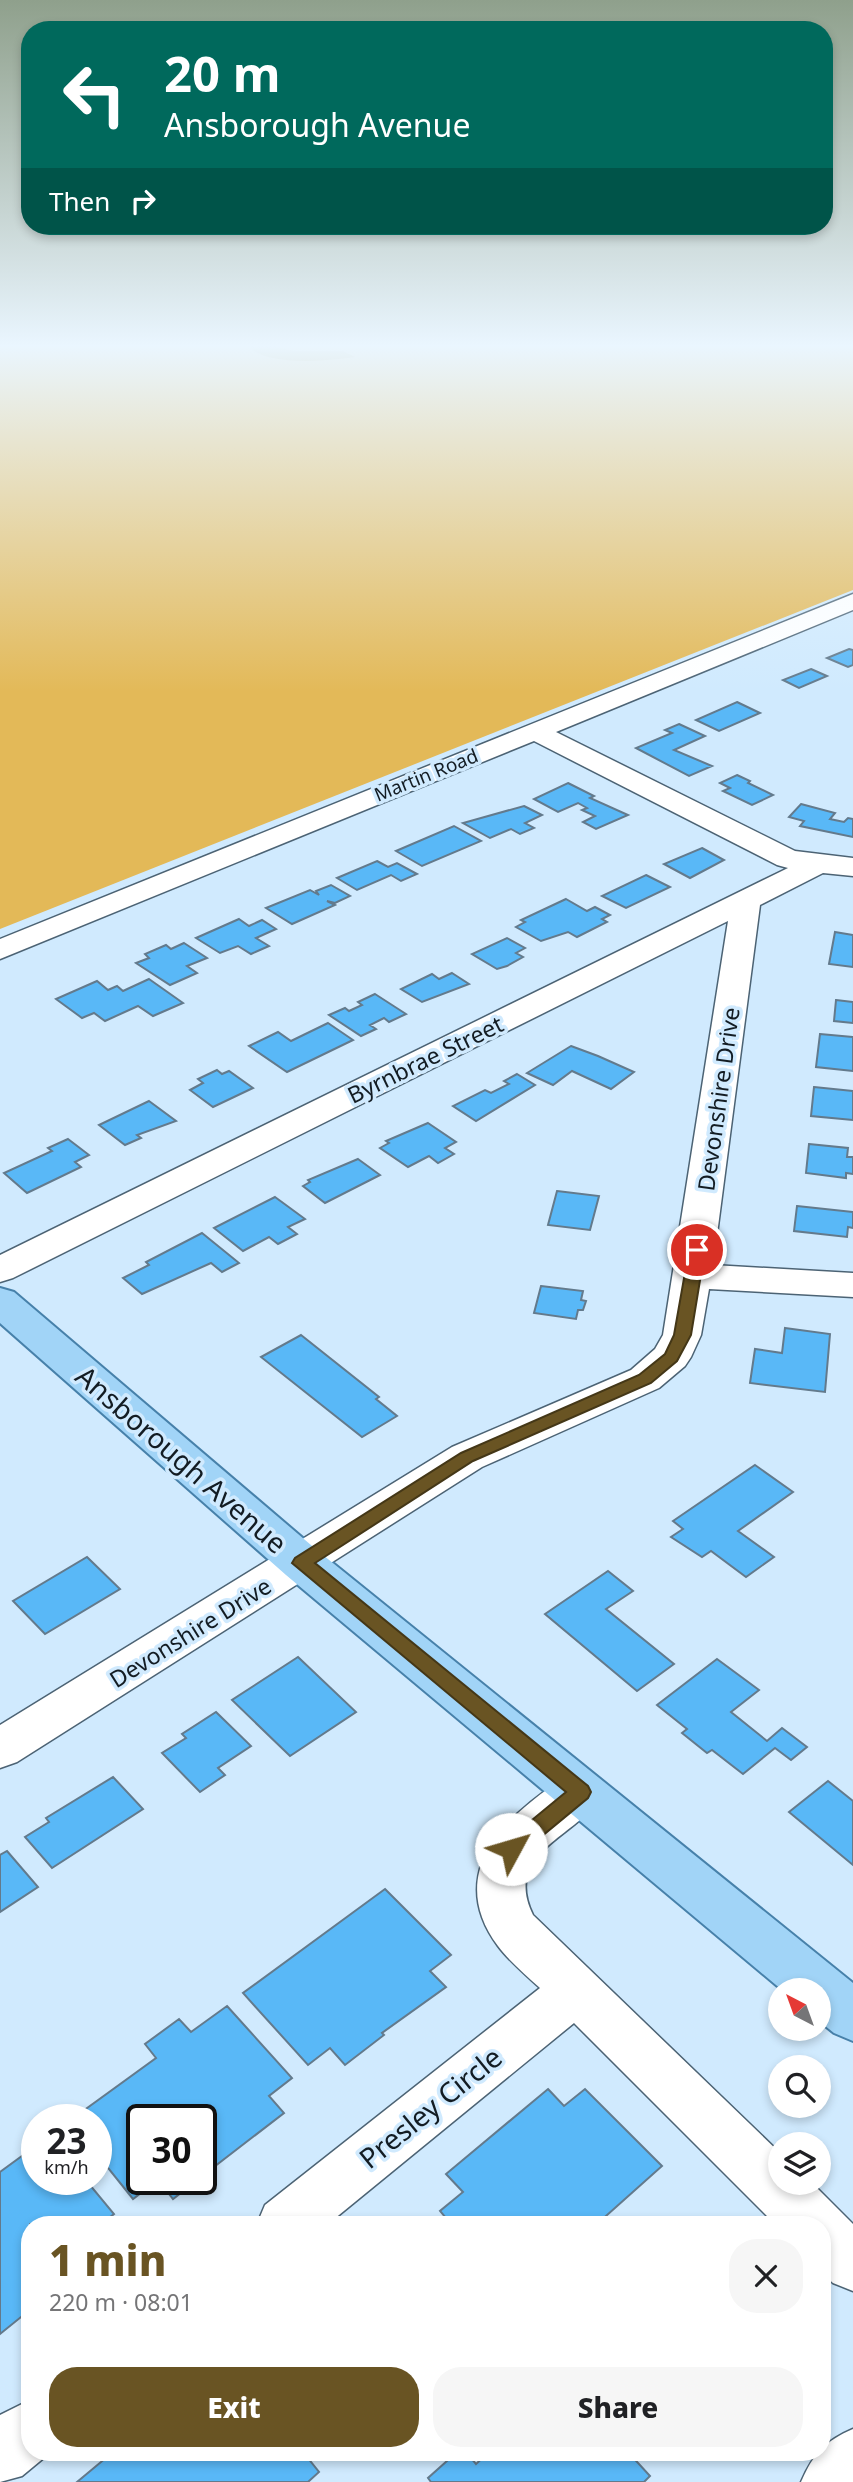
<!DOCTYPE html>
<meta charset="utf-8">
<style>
:root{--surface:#fff;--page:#f6f6f6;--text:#202124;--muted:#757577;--accent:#695423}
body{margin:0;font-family:"Noto Sans",sans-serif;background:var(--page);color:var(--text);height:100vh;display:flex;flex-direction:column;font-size:26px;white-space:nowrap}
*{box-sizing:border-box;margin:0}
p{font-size:23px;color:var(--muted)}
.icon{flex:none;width:38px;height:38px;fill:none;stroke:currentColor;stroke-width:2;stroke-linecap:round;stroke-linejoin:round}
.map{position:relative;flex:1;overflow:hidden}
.panel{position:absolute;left:21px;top:2216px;width:810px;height:245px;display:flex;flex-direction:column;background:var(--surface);border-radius:28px;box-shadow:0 4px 10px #0003}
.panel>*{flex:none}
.top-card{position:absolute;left:21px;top:21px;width:812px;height:214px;border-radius:28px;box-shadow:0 4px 10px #0003;background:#00695c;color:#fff;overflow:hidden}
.needle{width:46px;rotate:319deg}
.fabs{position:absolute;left:768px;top:1978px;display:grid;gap:14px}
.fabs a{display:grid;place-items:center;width:63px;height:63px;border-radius:50%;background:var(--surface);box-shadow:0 4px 10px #0003;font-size:35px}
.speed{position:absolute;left:21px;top:2104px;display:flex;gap:14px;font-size:35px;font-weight:700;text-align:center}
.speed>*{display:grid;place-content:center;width:91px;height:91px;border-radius:50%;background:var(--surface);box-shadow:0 4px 10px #0003;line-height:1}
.speed small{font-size:18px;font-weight:400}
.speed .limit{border:4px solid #111;border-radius:10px;background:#fff;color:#111}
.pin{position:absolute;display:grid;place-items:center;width:60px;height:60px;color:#fff;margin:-30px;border:4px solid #fff;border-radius:50%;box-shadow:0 2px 7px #0007}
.me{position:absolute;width:77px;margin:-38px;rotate:51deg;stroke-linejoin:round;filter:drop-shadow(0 0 5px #0008)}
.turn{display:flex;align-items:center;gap:24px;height:147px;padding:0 28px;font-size:32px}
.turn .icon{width:91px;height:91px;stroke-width:2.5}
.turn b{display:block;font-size:49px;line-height:60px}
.then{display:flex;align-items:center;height:66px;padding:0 28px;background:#0003;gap:14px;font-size:26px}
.round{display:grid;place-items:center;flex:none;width:74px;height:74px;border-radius:28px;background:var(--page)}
.summary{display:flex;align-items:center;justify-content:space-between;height:119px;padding:0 28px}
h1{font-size:42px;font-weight:800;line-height:52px;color:var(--accent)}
.button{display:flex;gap:14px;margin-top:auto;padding:14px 28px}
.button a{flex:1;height:80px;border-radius:28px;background:var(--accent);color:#fff;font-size:28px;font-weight:800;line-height:80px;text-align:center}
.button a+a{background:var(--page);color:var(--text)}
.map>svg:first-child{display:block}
</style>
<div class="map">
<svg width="853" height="2482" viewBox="0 0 853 2482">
<rect width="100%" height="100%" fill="#d0eafe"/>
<!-- green -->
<path fill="#e3b958" d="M0 345H853V590L0 929Z"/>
<!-- water -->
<path fill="#aa8101" d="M248 345H268L294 351H343L355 357C330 361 264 367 248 345Z"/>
<!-- building -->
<g fill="#59b8f7" stroke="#637a8c" stroke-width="2">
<path d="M849 649 853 650V665L848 667 827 658Z"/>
<path d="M811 669 827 676 799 688 783 680Z"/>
<path d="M737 702 760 713 719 731 696 720Z"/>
<path d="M679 724 705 736 674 750 712 766 689 776 636 748 672 733 665 730Z"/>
<path d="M737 775 750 781 748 783 773 795 752 805 723 791 730 788 720 783Z"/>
<path d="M568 783 594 796 590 798 628 815 596 829 583 822 595 816 582 810 587 808 578 803 558 812 534 799Z"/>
<path d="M801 804 835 813 830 819 844 822 848 818 853 819V837L800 826 804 821 789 817Z"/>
<path d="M524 806 542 815 525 823 534 828 520 834 511 829 490 838 463 823Z"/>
<path d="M454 826 481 841 422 866 396 851Z"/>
<path d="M702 848 724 860 690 878 664 864Z"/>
<path d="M377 861 388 867 397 863 417 874 401 881 391 875 357 890 337 878Z"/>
<path d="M646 875 670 887 626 908 602 896Z"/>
<path d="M331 885 350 896 335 903 327 901 335 905 292 924 266 908 310 890 319 895 316 891Z"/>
<path d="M566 899 587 911 595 907 610 915 602 919 607 922 577 937 568 932 541 941 516 927 525 922 521 920Z"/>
<path d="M239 919 249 926 262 920 276 929 256 938 269 946 251 954 238 946 220 953 196 938Z"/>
<path d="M835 932 853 935V967L829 964Z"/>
<path d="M507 938 525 948 516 953 523 957 507 966 497 969 472 954Z"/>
<path d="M184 943 207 958 187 966 197 973 170 985 136 963 149 958 145 954 166 945 171 949Z"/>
<path d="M452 973 469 984 422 1002 401 989 432 974 439 979Z"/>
<path d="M149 979 183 1003 153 1016 138 1006 105 1021 94 1013 82 1018 56 999 97 981 108 990 117 986 123 991Z"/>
<path d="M375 994 406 1014 389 1022 384 1018 370 1025 376 1029 361 1036 329 1015 345 1008 349 1011 362 1005 358 1002Z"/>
<path d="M836 1000 853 1002V1023L834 1021Z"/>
<path d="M328 1023 353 1040 287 1072 249 1046 278 1032 291 1041Z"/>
<path d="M820 1034 853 1037V1071L816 1067Z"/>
<path d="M571 1046 598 1056 634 1072 611 1089 572 1071 553 1085 527 1073Z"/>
<path d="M217 1070 222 1074 229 1071 253 1088 213 1107 190 1090 203 1083 198 1079Z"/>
<path d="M517 1074 535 1085 476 1121 453 1106 485 1090 491 1093 509 1084 504 1081Z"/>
<path d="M814 1087 853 1091V1120L811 1116Z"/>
<path d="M149 1101 176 1121 137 1135 141 1138 125 1145 99 1125Z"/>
<path d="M428 1123 456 1142 445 1148 454 1154 438 1163 429 1156 408 1167 380 1148 389 1143 386 1141Z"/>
<path d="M68 1139 89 1155 75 1162 81 1167 27 1193 4 1173 52 1151 48 1148Z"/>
<path d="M809 1144 848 1148 847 1157H853V1174L846 1173V1178L806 1173Z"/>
<path d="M358 1159 380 1175 325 1203 303 1186 310 1182 308 1180Z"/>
<path d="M557 1191 599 1196 590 1230 548 1225Z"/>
<path d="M275 1197 305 1219 288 1227 297 1234 278 1244 269 1237 243 1251 214 1228Z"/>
<path d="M797 1206 853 1212V1228L848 1227 847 1237 794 1231Z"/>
<path d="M202 1233 239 1263 222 1272 211 1263 142 1294 123 1278 149 1265 146 1262Z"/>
<path d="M541 1286 583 1291 581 1300 586 1301 583 1310H578L576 1319 534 1313Z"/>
<path d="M785 1328 830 1334 825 1392 750 1383 755 1349 782 1353Z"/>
<path d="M301 1335 379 1397 376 1399 397 1416 362 1437 261 1357Z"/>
<path d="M755 1465 793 1492 738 1531 774 1557 746 1577 711 1551 702 1557 671 1537 683 1529 673 1521Z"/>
<path d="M87 1557 120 1589 45 1634 13 1601Z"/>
<path d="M608 1571 633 1591 606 1609 674 1664 637 1691 545 1614Z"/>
<path d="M298 1657 356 1712 290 1756 232 1700Z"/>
<path d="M717 1659 759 1690 731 1712 767 1741 782 1728 807 1747 791 1760 775 1748 743 1774 712 1750 707 1753 682 1733 687 1729 657 1705Z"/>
<path d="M216 1712 251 1746 218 1768 225 1775 200 1792 162 1753 186 1738 182 1734Z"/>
<path d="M113 1777 143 1809 52 1868 25 1837 49 1822 46 1818Z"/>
<path d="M828 1781 853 1801V1865L789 1812Z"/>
<path d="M7 1851 38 1887 0 1912V1855Z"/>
<path d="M385 1889 451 1955 430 1971 446 1987 382 2033 384 2035 345 2065 330 2048 308 2065 243 1993Z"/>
<path d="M227 2006 292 2078 269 2096 284 2113 201 2177V2119H142V2179H199L173 2199 158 2180 133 2199 96 2153V2119H72L156 2058 145 2044 179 2019 191 2032Z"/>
<path d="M548 2089 564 2106 585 2089 662 2166 597 2224H451L440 2211 463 2192 446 2174Z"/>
<path d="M37 2145V2179H85L114 2214 101 2224H30V2307L24 2311 26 2313 0 2334V2172Z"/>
<path d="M113 2452H303L319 2472 308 2482H77Z"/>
<path d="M457 2452H466L476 2464 489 2452H628L650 2476 644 2482H431L428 2478Z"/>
</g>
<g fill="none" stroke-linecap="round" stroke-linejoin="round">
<defs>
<g id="minor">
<path d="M853 594V610L556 732 795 851 853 858V876L823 873 760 905 713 1265 853 1273V1297L709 1289 701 1335 691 1357 685 1366 659 1388 482 1467 17 1762 0 1768V1725L452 1447 631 1370 655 1349 663 1335 728 921 13 1278 0 1282V1255L788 868 777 865 534 741 0 959V939Z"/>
<path d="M580 1772 597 1778 604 1792C581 1837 501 1850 533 1915L780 2153V2182H811L853 2224V2291L833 2283 822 2273V2224H775L574 2023 328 2224H257L265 2205 540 1988C526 1975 509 1961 498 1946 462 1898 475 1851 518 1813 536 1797 557 1780 580 1772Z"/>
<path d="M30 2400V2452H51L22 2476 0 2482V2415Z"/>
<path d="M853 2429V2482H801C813 2454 825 2441 853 2429Z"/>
</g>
<path id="major" d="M0 1288 14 1292 318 1551 853 1983V2041L834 2033 819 2021V1990H782L286 1575 0 1323Z"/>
</defs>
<!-- minor casing -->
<use href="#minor" stroke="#4c6374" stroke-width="3"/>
<!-- major casing -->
<use href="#major" stroke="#4781aa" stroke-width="4"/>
<!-- minor -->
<use href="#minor" fill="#fff" fill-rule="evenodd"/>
<!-- major -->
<use href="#major" fill="#a1d4f7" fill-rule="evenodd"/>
</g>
<!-- sky -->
<linearGradient id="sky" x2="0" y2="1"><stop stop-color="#8fa08c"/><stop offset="0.5" stop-color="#eaf6ff"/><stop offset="1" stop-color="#eaf6ff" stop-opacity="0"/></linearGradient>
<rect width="853" height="692" fill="url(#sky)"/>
<!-- route -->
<path fill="#695423" stroke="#443717" stroke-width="2" d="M697 1244 705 1250 691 1335 677 1361 651 1383 473 1461 315 1563 588 1786 591 1792 588 1798 519 1855 511 1858 504 1855 501 1849 504 1843 566 1792 292 1563 295 1558 461 1453 639 1375 665 1354 674 1335 689 1250Z"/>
<g text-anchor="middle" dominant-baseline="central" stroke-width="7" stroke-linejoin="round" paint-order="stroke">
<!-- far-street labels -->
<g font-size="19" fill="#131c23" stroke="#d0eafe">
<text transform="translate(426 775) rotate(-22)">Martin Road</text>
</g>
<!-- street labels -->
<g font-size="23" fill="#131c23" stroke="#d0eafe">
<text transform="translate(425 1059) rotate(-26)">Byrnbrae Street</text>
<text transform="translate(718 1099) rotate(-82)">Devonshire Drive</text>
<text transform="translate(190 1632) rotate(-32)">Devonshire Drive</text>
</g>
<!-- near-street labels -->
<g font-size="28" fill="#131c23" stroke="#d0eafe">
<text transform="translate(182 1459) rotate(41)">Ansborough Avenue</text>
<text transform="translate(430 2107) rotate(-39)">Presley Circle</text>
</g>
</g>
</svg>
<div class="fabs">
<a><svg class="needle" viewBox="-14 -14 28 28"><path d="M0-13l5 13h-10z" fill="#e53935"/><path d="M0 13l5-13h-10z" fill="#757577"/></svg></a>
<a><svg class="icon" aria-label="search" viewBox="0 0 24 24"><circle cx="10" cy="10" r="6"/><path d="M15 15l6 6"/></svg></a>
<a><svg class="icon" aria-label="layers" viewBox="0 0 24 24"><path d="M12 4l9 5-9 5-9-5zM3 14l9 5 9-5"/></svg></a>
</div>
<div class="speed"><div>23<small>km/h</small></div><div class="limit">30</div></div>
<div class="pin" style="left:697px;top:1250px;background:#d93025"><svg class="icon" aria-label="arrive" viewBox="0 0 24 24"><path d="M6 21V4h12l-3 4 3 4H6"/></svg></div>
<svg class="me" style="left:511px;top:1849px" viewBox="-20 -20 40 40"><circle r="19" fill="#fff"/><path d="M0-13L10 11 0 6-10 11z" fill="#695423"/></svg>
<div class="top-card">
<div class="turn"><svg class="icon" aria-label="left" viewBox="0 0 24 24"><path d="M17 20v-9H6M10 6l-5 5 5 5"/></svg><div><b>20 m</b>Ansborough Avenue</div></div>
<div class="then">Then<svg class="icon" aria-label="right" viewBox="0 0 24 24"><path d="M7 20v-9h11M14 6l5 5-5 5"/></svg></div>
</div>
<section class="panel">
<div class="summary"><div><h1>1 min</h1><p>220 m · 08:01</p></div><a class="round"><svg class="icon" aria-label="close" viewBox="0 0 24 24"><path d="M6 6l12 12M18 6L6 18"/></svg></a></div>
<div class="button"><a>Exit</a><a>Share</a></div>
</section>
</div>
